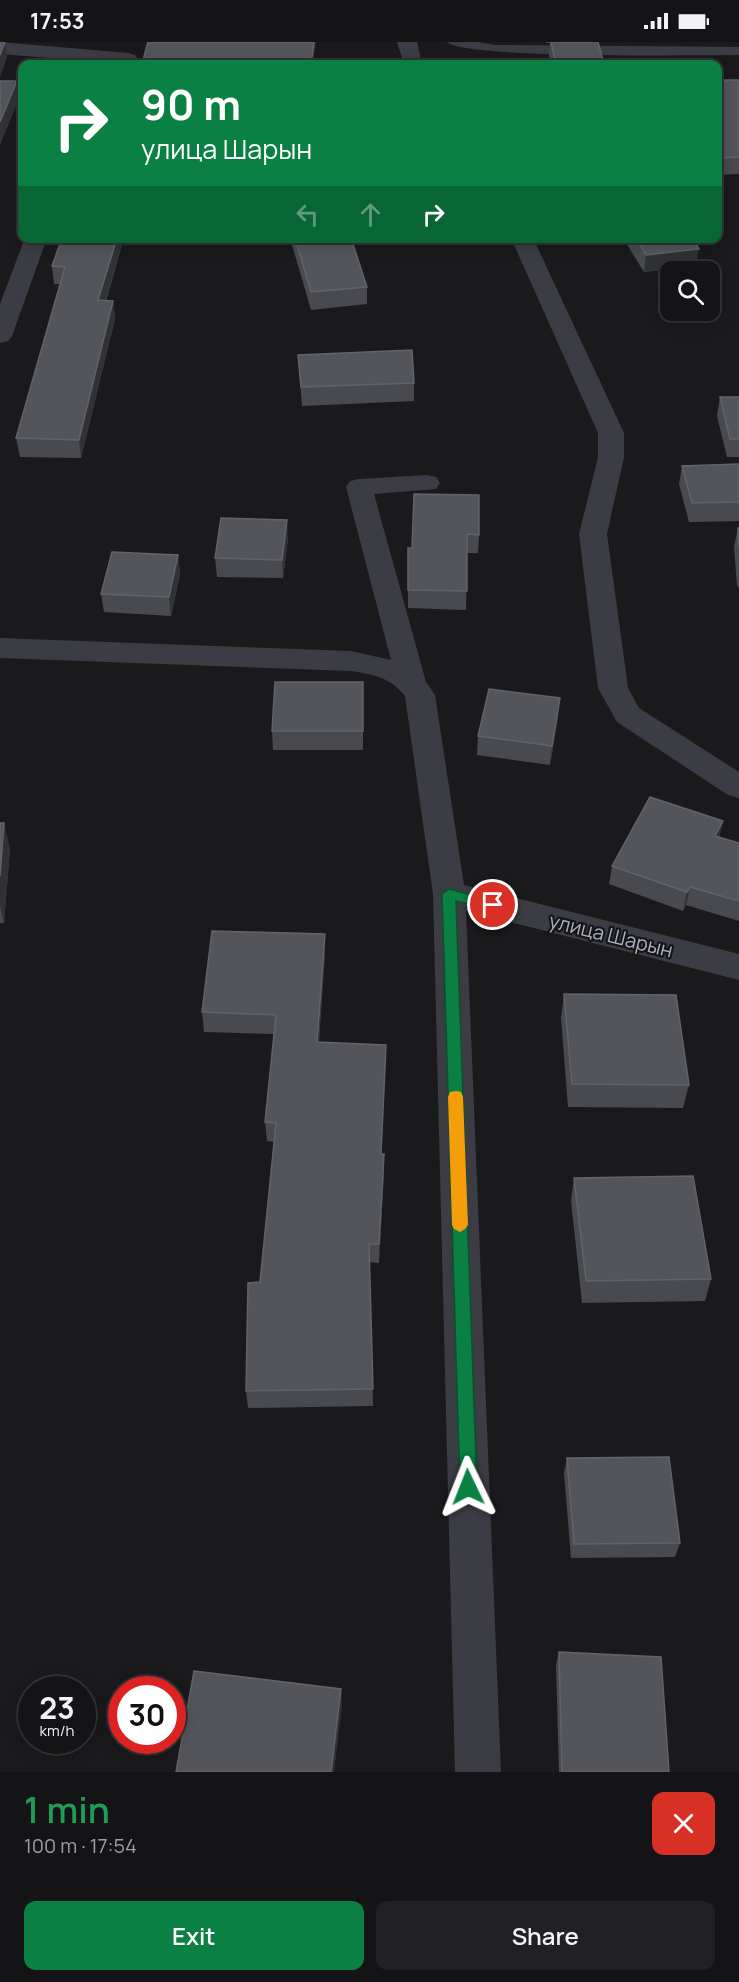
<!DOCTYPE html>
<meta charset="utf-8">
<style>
:root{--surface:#141416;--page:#212123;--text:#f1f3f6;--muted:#9d9ea1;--line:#333335;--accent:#0b8043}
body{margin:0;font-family:Manrope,sans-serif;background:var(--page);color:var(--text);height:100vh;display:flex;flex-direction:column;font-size:22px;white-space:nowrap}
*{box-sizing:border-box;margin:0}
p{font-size:20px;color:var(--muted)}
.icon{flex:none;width:33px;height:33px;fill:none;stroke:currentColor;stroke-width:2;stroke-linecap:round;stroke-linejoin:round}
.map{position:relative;height:1730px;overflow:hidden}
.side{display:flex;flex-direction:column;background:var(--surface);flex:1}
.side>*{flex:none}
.top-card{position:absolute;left:18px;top:18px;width:704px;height:183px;border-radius:12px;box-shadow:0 3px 15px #0003,0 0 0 2px var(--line);background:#0b8043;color:#fff;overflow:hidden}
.fabs{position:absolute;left:660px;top:219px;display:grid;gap:12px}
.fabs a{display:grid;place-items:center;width:60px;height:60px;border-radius:12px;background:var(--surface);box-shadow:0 3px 15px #0003,0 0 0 2px var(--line);font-size:30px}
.speed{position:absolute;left:18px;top:1634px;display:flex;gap:12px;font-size:30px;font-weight:700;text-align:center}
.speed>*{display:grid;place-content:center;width:78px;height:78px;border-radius:50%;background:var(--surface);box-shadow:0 3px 15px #0003,0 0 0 2px var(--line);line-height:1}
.speed small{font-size:15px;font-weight:400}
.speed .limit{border:9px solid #d22;background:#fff;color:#111}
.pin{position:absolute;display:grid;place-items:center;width:51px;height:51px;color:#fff;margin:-26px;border:3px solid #fff;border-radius:50%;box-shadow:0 2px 6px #0007}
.me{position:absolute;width:66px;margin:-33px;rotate:358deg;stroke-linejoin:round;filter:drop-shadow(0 0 4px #0008)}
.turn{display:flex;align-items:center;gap:21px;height:126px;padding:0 24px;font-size:27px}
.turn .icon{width:78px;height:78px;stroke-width:2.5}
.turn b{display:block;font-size:42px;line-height:51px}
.lanes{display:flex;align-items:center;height:57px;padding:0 24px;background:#0003;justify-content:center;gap:30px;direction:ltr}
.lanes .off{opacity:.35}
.round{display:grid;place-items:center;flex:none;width:63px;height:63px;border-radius:12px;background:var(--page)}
.headline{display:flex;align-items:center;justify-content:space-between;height:102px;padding:0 24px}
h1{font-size:36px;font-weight:600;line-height:45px;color:#1e9e55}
.action{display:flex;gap:12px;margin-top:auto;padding:12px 24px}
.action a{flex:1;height:69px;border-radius:12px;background:var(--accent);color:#fff;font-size:24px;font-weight:600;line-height:69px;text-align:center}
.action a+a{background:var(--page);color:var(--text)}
.status{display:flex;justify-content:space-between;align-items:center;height:42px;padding:0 30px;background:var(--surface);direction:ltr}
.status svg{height:16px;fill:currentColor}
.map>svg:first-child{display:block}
</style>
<div class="status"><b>17:53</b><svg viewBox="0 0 49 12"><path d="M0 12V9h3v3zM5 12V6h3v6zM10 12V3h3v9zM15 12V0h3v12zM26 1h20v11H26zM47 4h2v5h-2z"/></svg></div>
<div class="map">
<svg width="739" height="1730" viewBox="0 0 739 1730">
<rect width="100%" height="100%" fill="#1a1a1d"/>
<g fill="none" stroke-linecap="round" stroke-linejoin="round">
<!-- service -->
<path fill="#3c3d44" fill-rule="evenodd" d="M447 0H477L495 3 739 5V13C699 13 465 17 447 0Z"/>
<!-- minor -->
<g fill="#3c3d44" fill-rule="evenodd">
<path d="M0 0 128 11 135 13 138 17 135 21 124 22 0 12Z"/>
<path d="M397 0H417L422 22H404Z"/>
<path d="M25 196H47L12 294 8 299 0 301V262Z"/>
<path d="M511 196H533L624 391V415L607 492 628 646 639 666 739 730V756L728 753 617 680 598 646 579 492 598 415V391Z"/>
<path d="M427 433 436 435 440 441 436 447 374 452 426 640 435 653 464 843 739 912V938L466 869 501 1730H455L433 852 405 654C391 636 373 632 351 629L0 616V596L351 609 391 618 346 445 350 439 359 437Z"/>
</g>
</g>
<!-- wall -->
<g fill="#484a4f">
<path d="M546 0H598L604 22H551L549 14 550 1H546Z"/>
<path d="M717 38H739V132L717 133Z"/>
<path d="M124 196 106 259H113L115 277 81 416 20 415 16 396 60 242H54L52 224Z"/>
<path d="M290 196H351L367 245V262L311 268Z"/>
<path d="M623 196H692L696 224 644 230Z"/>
<path d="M298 313 414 341V359L302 364Z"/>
<path d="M720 355H739V415H727L717 374Z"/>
<path d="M739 422V479L689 480 679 442 682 424Z"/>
<path d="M414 452 479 493 478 511H467L466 568 408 566V506H412Z"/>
<path d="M738 486H739V545L737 544 734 504Z"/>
<path d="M288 496 283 536 217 535 215 516Z"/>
<path d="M178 513 180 532 171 574 104 570 101 552Z"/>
<path d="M363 640V708H273L272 689Z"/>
<path d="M558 675 550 723 477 713 478 694Z"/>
<path d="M723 779 719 795 739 801V879L686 863 683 869 609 842 612 824Z"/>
<path d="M0 781 10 806 4 881H0Z"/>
<path d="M325 913 319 1000 386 1003 381 1112 384 1131 379 1221 369 1220 373 1364 248 1366 246 1349 260 1240 274 1100 267 1099 265 1080 274 992 204 990 202 970Z"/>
<path d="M564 952 689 1043 683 1066 568 1065 561 976Z"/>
<path d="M574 1136 711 1237 705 1259 582 1261 571 1159Z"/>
<path d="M567 1416 680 1501 675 1515 571 1516 564 1431Z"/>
<path d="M559 1610 669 1730H559L556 1623Z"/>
</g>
<!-- shaded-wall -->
<g fill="#313236">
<path d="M5 0 7 15 0 35V13Z"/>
<path d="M314 0H316L313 22H311Z"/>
<path d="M17 39 20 55 0 103V80Z"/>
<path d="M117 196H124L100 276 98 258Z"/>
<path d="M699 207 696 224 644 230 646 213Z"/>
<path d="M113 259 115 277 81 416 79 398Z"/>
<path d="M287 478 288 496 283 536 282 518Z"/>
<path d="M178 513 180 532 171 574 169 555Z"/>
<path d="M560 656 558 675 550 723 552 704Z"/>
<path d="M723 779 719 797 715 794Z"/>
<path d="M4 781 10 806 4 881 0 864V834Z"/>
<path d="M690 845 686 863 683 869 687 850Z"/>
<path d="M325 892V913L317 1020V1000Z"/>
<path d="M384 1112V1131L379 1221V1202Z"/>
<path d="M341 1647 342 1664 334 1730H331Z"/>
</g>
<!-- building -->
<g fill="#53555b" stroke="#61636a" stroke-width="1.5">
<path d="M0 0H5L0 13Z"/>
<path d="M148 0H314L311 22H142Z"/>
<path d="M551 0H598L604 22H556Z"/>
<path d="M717 38H739V115L717 116Z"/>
<path d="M0 39H17L0 80Z"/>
<path d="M62 196H117L98 258 113 259 79 398 16 396 65 225 52 224Z"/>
<path d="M295 196H351L367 245 311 250Z"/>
<path d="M636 196H692L699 207 646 213Z"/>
<path d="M412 308 414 341 301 345 298 313Z"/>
<path d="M720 355H739V397H730Z"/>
<path d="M739 422V460L692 461 682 424Z"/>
<path d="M414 452 479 453V493L467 492V549L408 548V506H412Z"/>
<path d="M221 476 287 478 282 518 215 516Z"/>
<path d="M738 486H739V505Z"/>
<path d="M112 510 178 513 169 555 101 552Z"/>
<path d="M275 640H363V689H272Z"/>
<path d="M489 647 560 656 552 704 478 694Z"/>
<path d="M650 755 723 779 715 794 739 801V859L690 845 687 850 612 824Z"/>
<path d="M0 781H4L0 834Z"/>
<path d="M212 889 325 892 317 1000 386 1003 381 1112H384L379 1202H369L373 1347 246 1349 248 1241 260 1240 276 1081 265 1080 276 973 202 970Z"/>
<path d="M564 952 676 953 689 1043 572 1042Z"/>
<path d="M693 1134 711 1237 586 1239 574 1136Z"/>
<path d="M669 1415 680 1501 574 1502 567 1416Z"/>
<path d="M559 1610 661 1615 669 1730H562Z"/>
<path d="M194 1629 341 1647 331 1730H176Z"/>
</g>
<!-- route -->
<path fill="#0b8043" stroke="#07532c" stroke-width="1.5" d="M449 847 498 860 500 863 493 868 456 859 477 1445 474 1451 468 1454 462 1451 460 1445 442 852Z"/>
<!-- slow -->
<path fill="#f59e0b" d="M456 1049 461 1050 463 1055 468 1183 465 1187 460 1190 454 1187 452 1183 448 1055 450 1050Z"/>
<g text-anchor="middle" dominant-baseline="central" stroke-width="4.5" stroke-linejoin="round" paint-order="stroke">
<!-- street labels -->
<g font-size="20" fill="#abb0bd" stroke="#151518">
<text transform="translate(611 893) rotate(14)">улица Шарын</text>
</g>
</g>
</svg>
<div class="fabs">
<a><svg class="icon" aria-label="search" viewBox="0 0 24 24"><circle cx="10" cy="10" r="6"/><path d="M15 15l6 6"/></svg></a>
</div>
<div class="speed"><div>23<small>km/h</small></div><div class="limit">30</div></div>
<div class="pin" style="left:493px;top:863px;background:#d93025"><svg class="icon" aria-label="arrive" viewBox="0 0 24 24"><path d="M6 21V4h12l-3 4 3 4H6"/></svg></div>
<svg class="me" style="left:468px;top:1445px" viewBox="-20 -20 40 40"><path d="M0-17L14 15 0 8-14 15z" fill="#0b8043" stroke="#fff" stroke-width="4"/></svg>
<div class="top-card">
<div class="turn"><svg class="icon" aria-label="right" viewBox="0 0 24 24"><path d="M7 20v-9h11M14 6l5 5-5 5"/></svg><div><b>90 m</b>улица Шарын</div></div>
<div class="lanes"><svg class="icon off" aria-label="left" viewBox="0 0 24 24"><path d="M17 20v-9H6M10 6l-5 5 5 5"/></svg><svg class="icon off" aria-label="ahead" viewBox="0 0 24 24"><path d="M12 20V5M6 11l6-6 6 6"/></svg><svg class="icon" aria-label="right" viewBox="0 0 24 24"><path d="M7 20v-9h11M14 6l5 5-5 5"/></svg></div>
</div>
</div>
<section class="side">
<div class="headline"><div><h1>1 min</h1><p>100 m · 17:54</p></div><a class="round" style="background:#d93025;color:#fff"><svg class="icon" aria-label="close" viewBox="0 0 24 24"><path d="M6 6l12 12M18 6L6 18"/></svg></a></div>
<div class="action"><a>Exit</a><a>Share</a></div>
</section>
